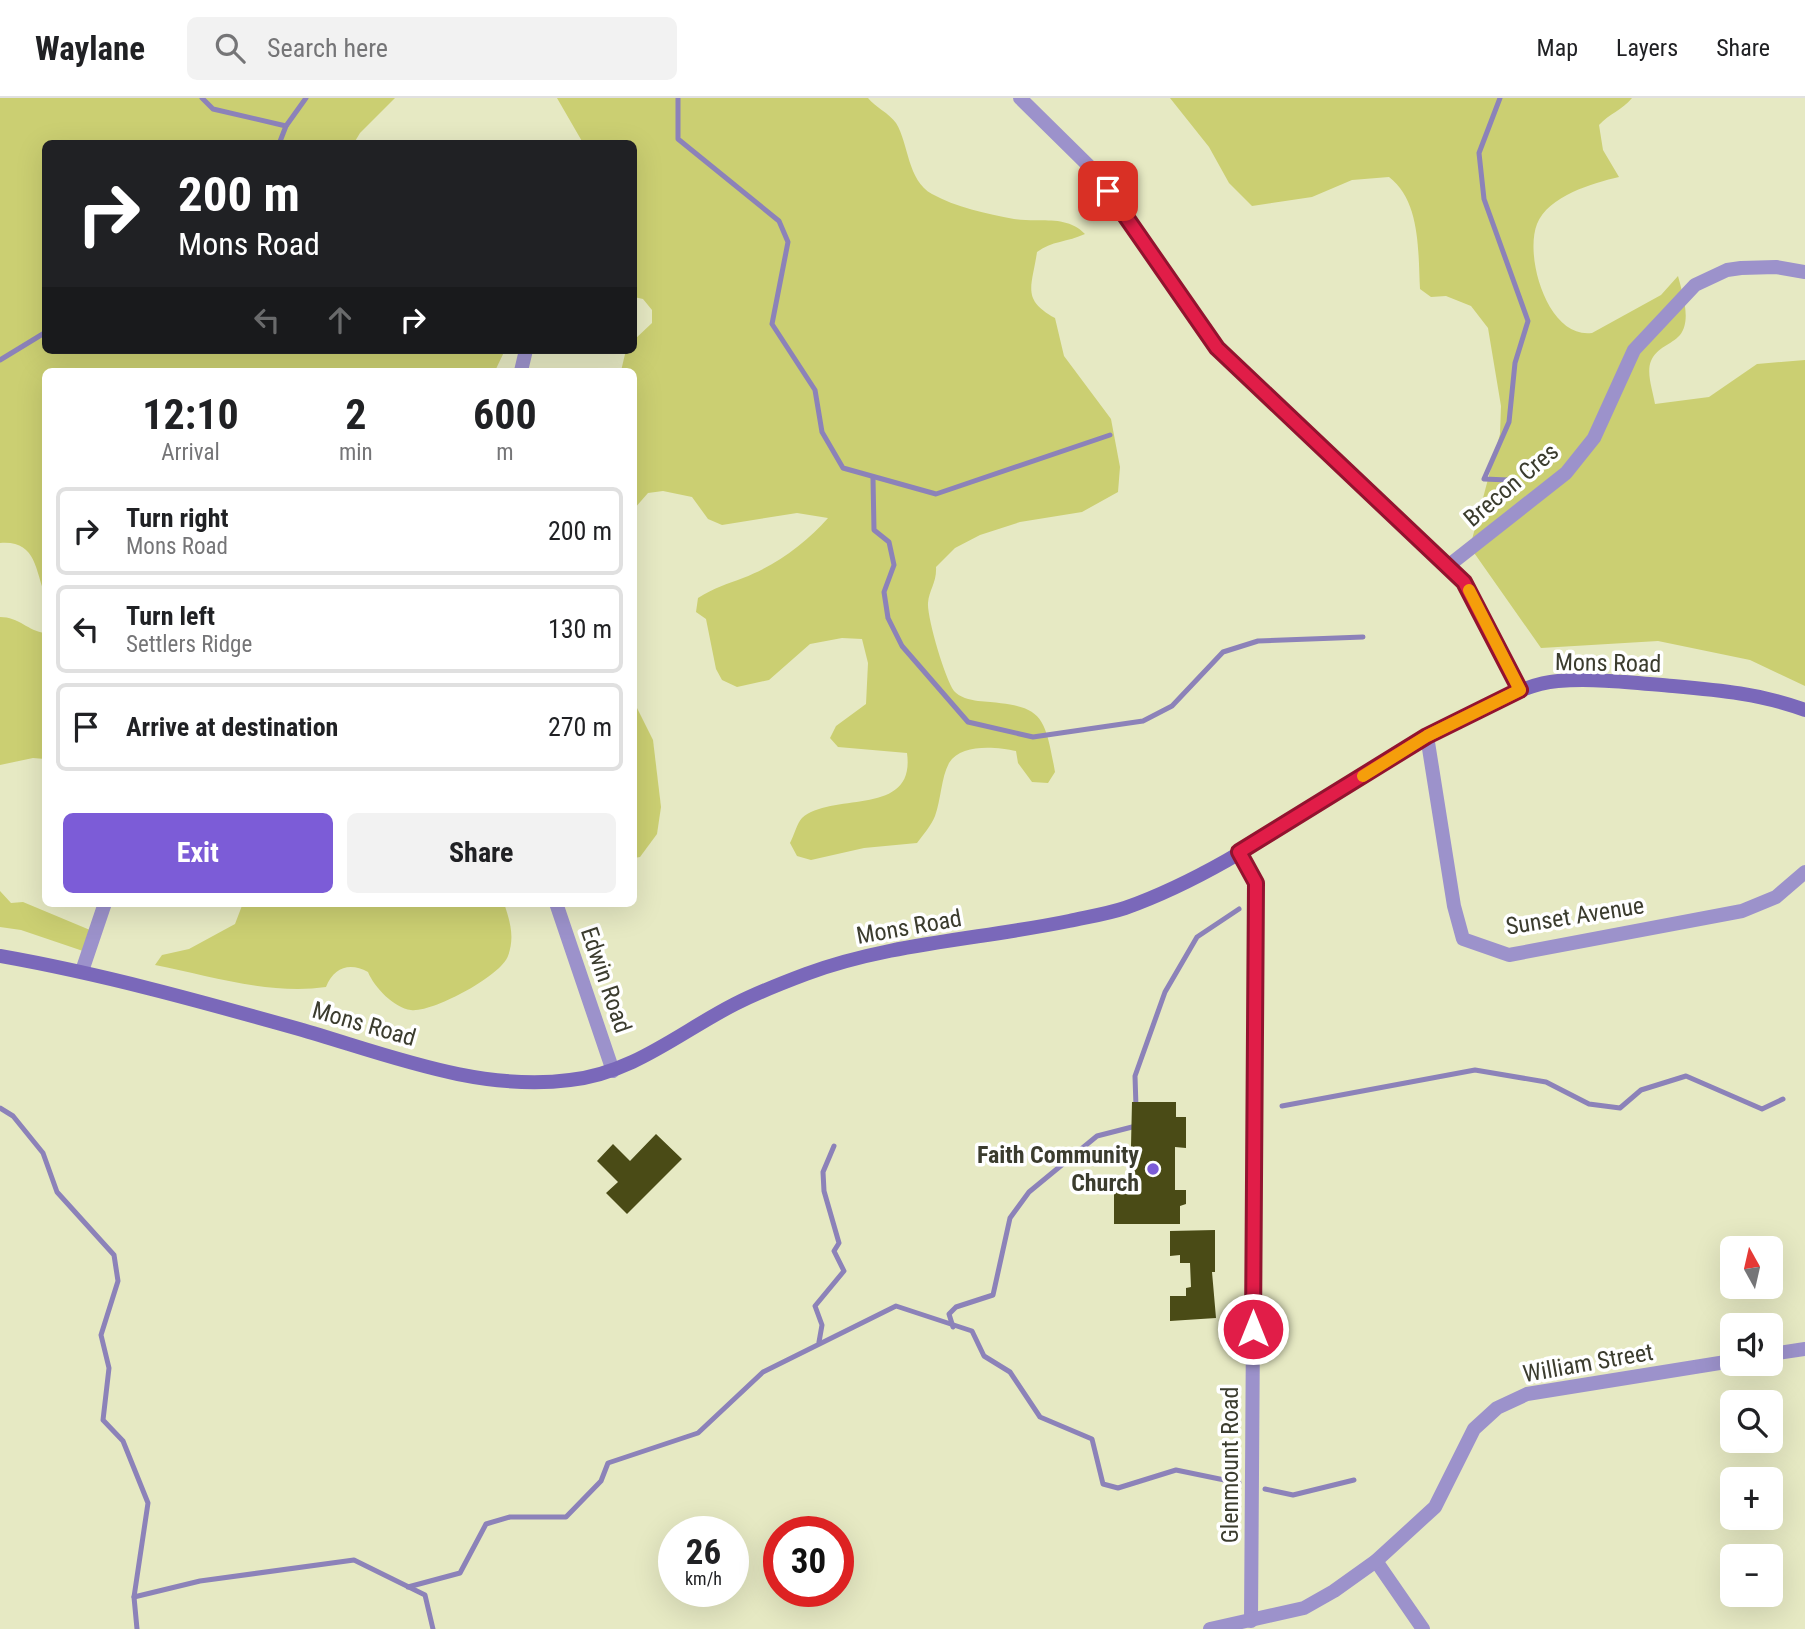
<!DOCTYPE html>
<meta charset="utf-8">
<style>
:root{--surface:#fff;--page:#f2f2f2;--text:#202124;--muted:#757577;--line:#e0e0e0;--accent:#7c5cd7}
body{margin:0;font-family:"Roboto Condensed",sans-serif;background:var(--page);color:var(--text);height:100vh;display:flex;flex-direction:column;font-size:26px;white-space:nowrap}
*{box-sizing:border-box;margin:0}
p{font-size:23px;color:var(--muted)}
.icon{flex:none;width:38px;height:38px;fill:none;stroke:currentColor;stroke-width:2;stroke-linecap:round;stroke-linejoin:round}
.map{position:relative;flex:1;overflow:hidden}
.details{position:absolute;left:42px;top:270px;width:595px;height:539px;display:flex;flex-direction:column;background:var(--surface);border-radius:10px;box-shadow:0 7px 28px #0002}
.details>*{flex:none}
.hud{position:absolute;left:42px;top:42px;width:595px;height:214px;border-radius:10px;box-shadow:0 7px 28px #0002;background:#202124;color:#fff;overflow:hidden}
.needle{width:46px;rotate:352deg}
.tools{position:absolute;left:1720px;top:1138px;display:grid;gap:14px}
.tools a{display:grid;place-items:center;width:63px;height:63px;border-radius:10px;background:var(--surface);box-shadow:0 7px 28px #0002;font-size:35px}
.speed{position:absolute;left:658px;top:1418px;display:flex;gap:14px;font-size:35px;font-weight:700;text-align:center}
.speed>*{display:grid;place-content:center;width:91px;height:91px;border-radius:50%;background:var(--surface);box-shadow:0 7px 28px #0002;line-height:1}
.speed small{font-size:18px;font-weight:400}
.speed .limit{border:10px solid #d22;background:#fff;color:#111}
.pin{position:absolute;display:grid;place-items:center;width:60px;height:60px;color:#fff;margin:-30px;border-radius:14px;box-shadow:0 4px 10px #0006}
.me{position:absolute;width:77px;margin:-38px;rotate:0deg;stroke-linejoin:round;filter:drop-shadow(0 0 5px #0008)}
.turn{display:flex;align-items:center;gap:24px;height:147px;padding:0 21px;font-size:32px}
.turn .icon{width:91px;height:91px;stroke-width:2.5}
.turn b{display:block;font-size:49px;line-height:60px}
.lanes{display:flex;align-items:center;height:66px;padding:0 21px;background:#0003;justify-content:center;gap:35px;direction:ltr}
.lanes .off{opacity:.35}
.eta{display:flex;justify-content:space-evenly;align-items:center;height:119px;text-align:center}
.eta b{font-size:42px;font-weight:700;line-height:49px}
.primary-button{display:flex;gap:14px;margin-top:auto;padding:14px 21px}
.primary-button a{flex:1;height:80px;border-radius:10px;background:var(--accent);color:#fff;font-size:28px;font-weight:700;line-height:80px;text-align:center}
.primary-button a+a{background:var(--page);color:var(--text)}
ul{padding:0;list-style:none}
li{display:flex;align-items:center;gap:21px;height:88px;margin:0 14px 10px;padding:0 7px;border:4px solid var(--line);border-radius:10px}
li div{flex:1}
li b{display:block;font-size:26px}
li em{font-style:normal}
header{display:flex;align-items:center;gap:42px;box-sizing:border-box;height:98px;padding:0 35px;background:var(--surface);border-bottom:2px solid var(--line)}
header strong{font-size:33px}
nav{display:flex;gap:38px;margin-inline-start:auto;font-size:24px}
.search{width:490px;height:63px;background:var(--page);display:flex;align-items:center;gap:18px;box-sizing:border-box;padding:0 24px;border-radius:10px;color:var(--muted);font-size:26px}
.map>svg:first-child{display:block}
</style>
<header>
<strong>Waylane</strong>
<div class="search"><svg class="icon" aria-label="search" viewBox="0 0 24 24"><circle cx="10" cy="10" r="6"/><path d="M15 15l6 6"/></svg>Search here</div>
<nav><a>Map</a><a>Layers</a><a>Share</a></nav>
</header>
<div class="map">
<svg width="1805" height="1531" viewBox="0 0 1805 1531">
<rect width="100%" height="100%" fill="#e6e9c3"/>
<!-- green -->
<g fill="#cbcf72">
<path d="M0 0H395L360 35 354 45 46 46V252H505L495 273H46L45 497C35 471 36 442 0 445Z"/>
<path d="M557 0H868C875 9 889 15 896 25 909 46 907 82 932 96 955 109 987 116 1014 121 1038 125 1066 116 1085 136 1068 144 1051 143 1037 154 1032 189 1021 201 1055 220L1064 258 1111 321 1120 369 1118 394 1082 414 1020 424 980 437 955 450 936 469C937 484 929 492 928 505 927 520 945 581 954 593 959 599 970 602 978 603 1041 608 1044 612 1055 674L1048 685 1032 684 1018 665 1016 653C997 649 961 645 949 665 941 680 941 702 935 718 931 728 923 737 917 745L864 750 811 762 797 758 790 745C794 738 797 725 802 720 832 693 916 720 907 655L838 649 830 640 836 628 866 606 868 565 862 541 842 540 810 546 769 582 737 589 722 582 716 571 706 521 696 514 698 500C714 490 727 486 743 480 775 468 806 445 828 420L797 415 722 427 708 421 692 399 663 393 648 395 634 411V273H621L626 252H634V242L652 225V212L643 201 634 199V46L583 45Z"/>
<path d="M1170 0H1632C1622 12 1609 16 1599 27L1603 52 1619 79C1593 85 1548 98 1537 126 1524 159 1548 241 1592 235L1661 197 1678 178C1682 194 1692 222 1680 237 1671 247 1657 249 1651 263 1646 275 1653 293 1655 306L1709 299 1757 266 1805 262V588L1750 562 1658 543 1541 550 1470 449 1500 336 1501 308 1488 230 1471 208 1446 198 1431 199 1420 191C1418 155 1421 103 1389 79L1352 82 1312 99 1252 108 1229 85 1209 49Z"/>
<path d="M0 519C19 519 28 533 45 535V661L33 660 0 667Z"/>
<path d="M634 604 653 642 661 709 657 736 640 759 634 760Z"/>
<path d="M0 793 11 805 23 804 90 832 83 853 21 832 0 829Z"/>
<path d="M243 805H504C510 824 515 838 508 858 501 878 432 915 411 912 394 910 374 889 368 874 350 864 334 869 326 889 270 897 210 878 155 867L162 857 189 851 235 826Z"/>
</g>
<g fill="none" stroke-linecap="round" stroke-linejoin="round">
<!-- stream -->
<g stroke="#8c82b9" stroke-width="5">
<path d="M202 0 213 11 286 28"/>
<path d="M678 0V41L779 123 788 144 772 226 815 292 822 334 843 370 936 396 1110 337"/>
<path d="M1500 0 1479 55 1484 101 1528 223 1515 265 1509 324 1484 381 1508 382"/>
<path d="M279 46 286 28 306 0"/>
<path d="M0 262 46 234"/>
<path d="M873 380 874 432 889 444 894 467 884 494 888 520 902 548 968 624 1033 639 1143 623 1172 608 1223 554 1258 543 1363 539"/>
<path d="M1282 1008 1475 972 1546 984 1589 1006 1620 1010 1641 992 1686 978 1762 1011 1783 1001"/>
<path d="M1136 1009 1135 978 1165 894 1197 839 1239 811"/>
<path d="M0 1010 13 1018 43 1055 57 1094 114 1157 118 1183 101 1237 109 1270 103 1322 123 1343 148 1405 134 1499 137 1531"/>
<path d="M953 1229 949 1216 956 1209 993 1197 1010 1120 1029 1094 1097 1038 1136 1028"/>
<path d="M819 1244 822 1227 815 1208 844 1173 834 1153 839 1145 824 1093 823 1074 834 1048"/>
<path d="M1265 1391 1293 1397 1354 1382"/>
<path d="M408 1489 460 1475 486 1426 510 1419H566L601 1383 608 1365 698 1335 763 1274 896 1208 972 1233 984 1258 1010 1274 1040 1319 1092 1341 1103 1386 1118 1390 1176 1372 1239 1385"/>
<path d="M134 1499 200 1483 354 1462 425 1497 433 1531"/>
</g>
</g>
<!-- building -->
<g fill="#4a4b16">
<path d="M1132 1004H1176V1019H1186V1050L1175 1049V1092H1186V1106L1180 1108V1126H1114V1092H1130Z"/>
<path d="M656 1036 682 1061 627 1116 606 1095 618 1084 597 1063 613 1046 630 1063Z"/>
<path d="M1215 1132V1174H1212L1216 1220 1170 1223V1198H1186V1190L1191 1189 1190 1165H1180V1157L1170 1158V1133Z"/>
</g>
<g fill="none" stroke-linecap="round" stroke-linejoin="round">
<!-- minor -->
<g stroke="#9c92cb" stroke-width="14">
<path d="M1020 0 1092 71 1217 250 1464 484 1520 592"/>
<path d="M521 273 526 252"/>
<path d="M1448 468 1566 375 1594 340 1634 252 1695 187 1727 172 1741 170 1776 169 1805 174"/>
<path d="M1427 638 1454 808 1463 841 1509 857 1742 813 1776 799 1805 774"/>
<path d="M1239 754 1256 785 1251 1523"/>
<path d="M556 805 613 973"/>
<path d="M82 873 105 805"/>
<path d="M1771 1256 1805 1251"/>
<path d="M1376 1463 1423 1531"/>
<path d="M1210 1531 1304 1510 1334 1493 1376 1463 1435 1409 1474 1331 1497 1310 1527 1296 1732 1263"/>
</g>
<!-- secondary -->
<path stroke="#7a68ba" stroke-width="14" d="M0 858C102 876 199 903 299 931 386 956 478 994 570 982 634 975 680 934 735 906 757 895 782 885 806 876 889 845 982 841 1069 823 1087 819 1107 816 1125 810 1246 767 1346 678 1460 622 1491 607 1523 586 1558 583 1595 580 1636 585 1673 588 1718 592 1763 596 1805 612"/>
</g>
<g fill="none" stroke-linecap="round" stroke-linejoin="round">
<defs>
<path id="route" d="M1108 93 1217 250 1464 484 1520 592 1427 638 1239 754 1256 785 1253 1231"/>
</defs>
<!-- route casing -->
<use href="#route" stroke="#92132f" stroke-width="18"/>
<!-- route -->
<use href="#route" stroke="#e11d48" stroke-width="12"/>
<!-- slow -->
<path stroke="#f59e0b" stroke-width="12" d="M1363 678 1427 638 1520 592 1469 492"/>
</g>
<!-- markers -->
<circle fill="#7c5cd7" stroke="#fff" stroke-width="2.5" cx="1153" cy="1071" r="7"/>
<g text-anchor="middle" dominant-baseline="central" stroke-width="7" stroke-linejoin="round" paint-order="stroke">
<!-- street labels -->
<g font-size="24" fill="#3b3c2e" stroke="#fff">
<text transform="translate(1511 387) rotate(-40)">Brecon Cres</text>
<text transform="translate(1608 565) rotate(1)">Mons Road</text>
<text transform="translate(1575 818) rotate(-9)">Sunset Avenue</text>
<text transform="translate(909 829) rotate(-10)">Mons Road</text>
<text transform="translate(606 882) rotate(71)">Edwin Road</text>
<text transform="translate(364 926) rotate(16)">Mons Road</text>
<text transform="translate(1588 1265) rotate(-10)">William Street</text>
<text transform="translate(1230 1367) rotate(-90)">Glenmount Road</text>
</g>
<!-- poi labels -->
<g font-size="24" font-weight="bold" fill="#3b3c2e" stroke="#fff" text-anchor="end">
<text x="1139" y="1057">Faith Community<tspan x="1139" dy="28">Church</tspan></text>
</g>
</g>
</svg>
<div class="tools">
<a><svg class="needle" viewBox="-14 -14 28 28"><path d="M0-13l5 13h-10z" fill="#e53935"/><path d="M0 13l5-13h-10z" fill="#757577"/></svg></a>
<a><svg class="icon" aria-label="sound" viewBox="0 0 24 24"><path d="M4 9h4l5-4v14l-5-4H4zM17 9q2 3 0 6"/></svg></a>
<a><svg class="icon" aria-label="search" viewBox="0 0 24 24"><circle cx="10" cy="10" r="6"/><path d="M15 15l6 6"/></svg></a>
<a>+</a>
<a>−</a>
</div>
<div class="speed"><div>26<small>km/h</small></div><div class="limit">30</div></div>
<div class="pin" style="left:1108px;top:93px;background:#d93025"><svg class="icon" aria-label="arrive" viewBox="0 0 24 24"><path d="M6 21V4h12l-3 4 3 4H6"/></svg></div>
<svg class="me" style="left:1253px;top:1231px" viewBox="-20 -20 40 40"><circle r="17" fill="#e11d48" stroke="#fff" stroke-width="3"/><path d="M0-11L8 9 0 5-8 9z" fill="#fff"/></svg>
<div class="hud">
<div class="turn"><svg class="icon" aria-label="right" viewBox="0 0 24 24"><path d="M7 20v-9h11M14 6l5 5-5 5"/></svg><div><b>200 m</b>Mons Road</div></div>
<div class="lanes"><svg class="icon off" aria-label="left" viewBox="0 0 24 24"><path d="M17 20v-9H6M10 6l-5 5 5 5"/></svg><svg class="icon off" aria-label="ahead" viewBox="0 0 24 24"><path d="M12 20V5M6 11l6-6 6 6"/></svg><svg class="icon" aria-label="right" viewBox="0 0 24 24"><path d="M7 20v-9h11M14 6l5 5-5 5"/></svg></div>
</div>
<section class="details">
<div class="eta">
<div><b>12:10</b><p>Arrival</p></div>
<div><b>2</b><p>min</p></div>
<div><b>600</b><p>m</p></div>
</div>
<ul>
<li><svg class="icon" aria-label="right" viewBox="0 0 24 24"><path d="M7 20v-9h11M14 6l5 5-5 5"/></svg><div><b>Turn right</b><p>Mons Road</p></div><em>200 m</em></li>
<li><svg class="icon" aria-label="left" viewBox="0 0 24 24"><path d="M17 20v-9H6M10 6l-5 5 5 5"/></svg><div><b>Turn left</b><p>Settlers Ridge</p></div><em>130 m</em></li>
<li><svg class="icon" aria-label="arrive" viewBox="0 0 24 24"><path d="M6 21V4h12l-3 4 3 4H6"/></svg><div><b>Arrive at destination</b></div><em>270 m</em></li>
</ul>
<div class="primary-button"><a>Exit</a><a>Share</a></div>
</section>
</div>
